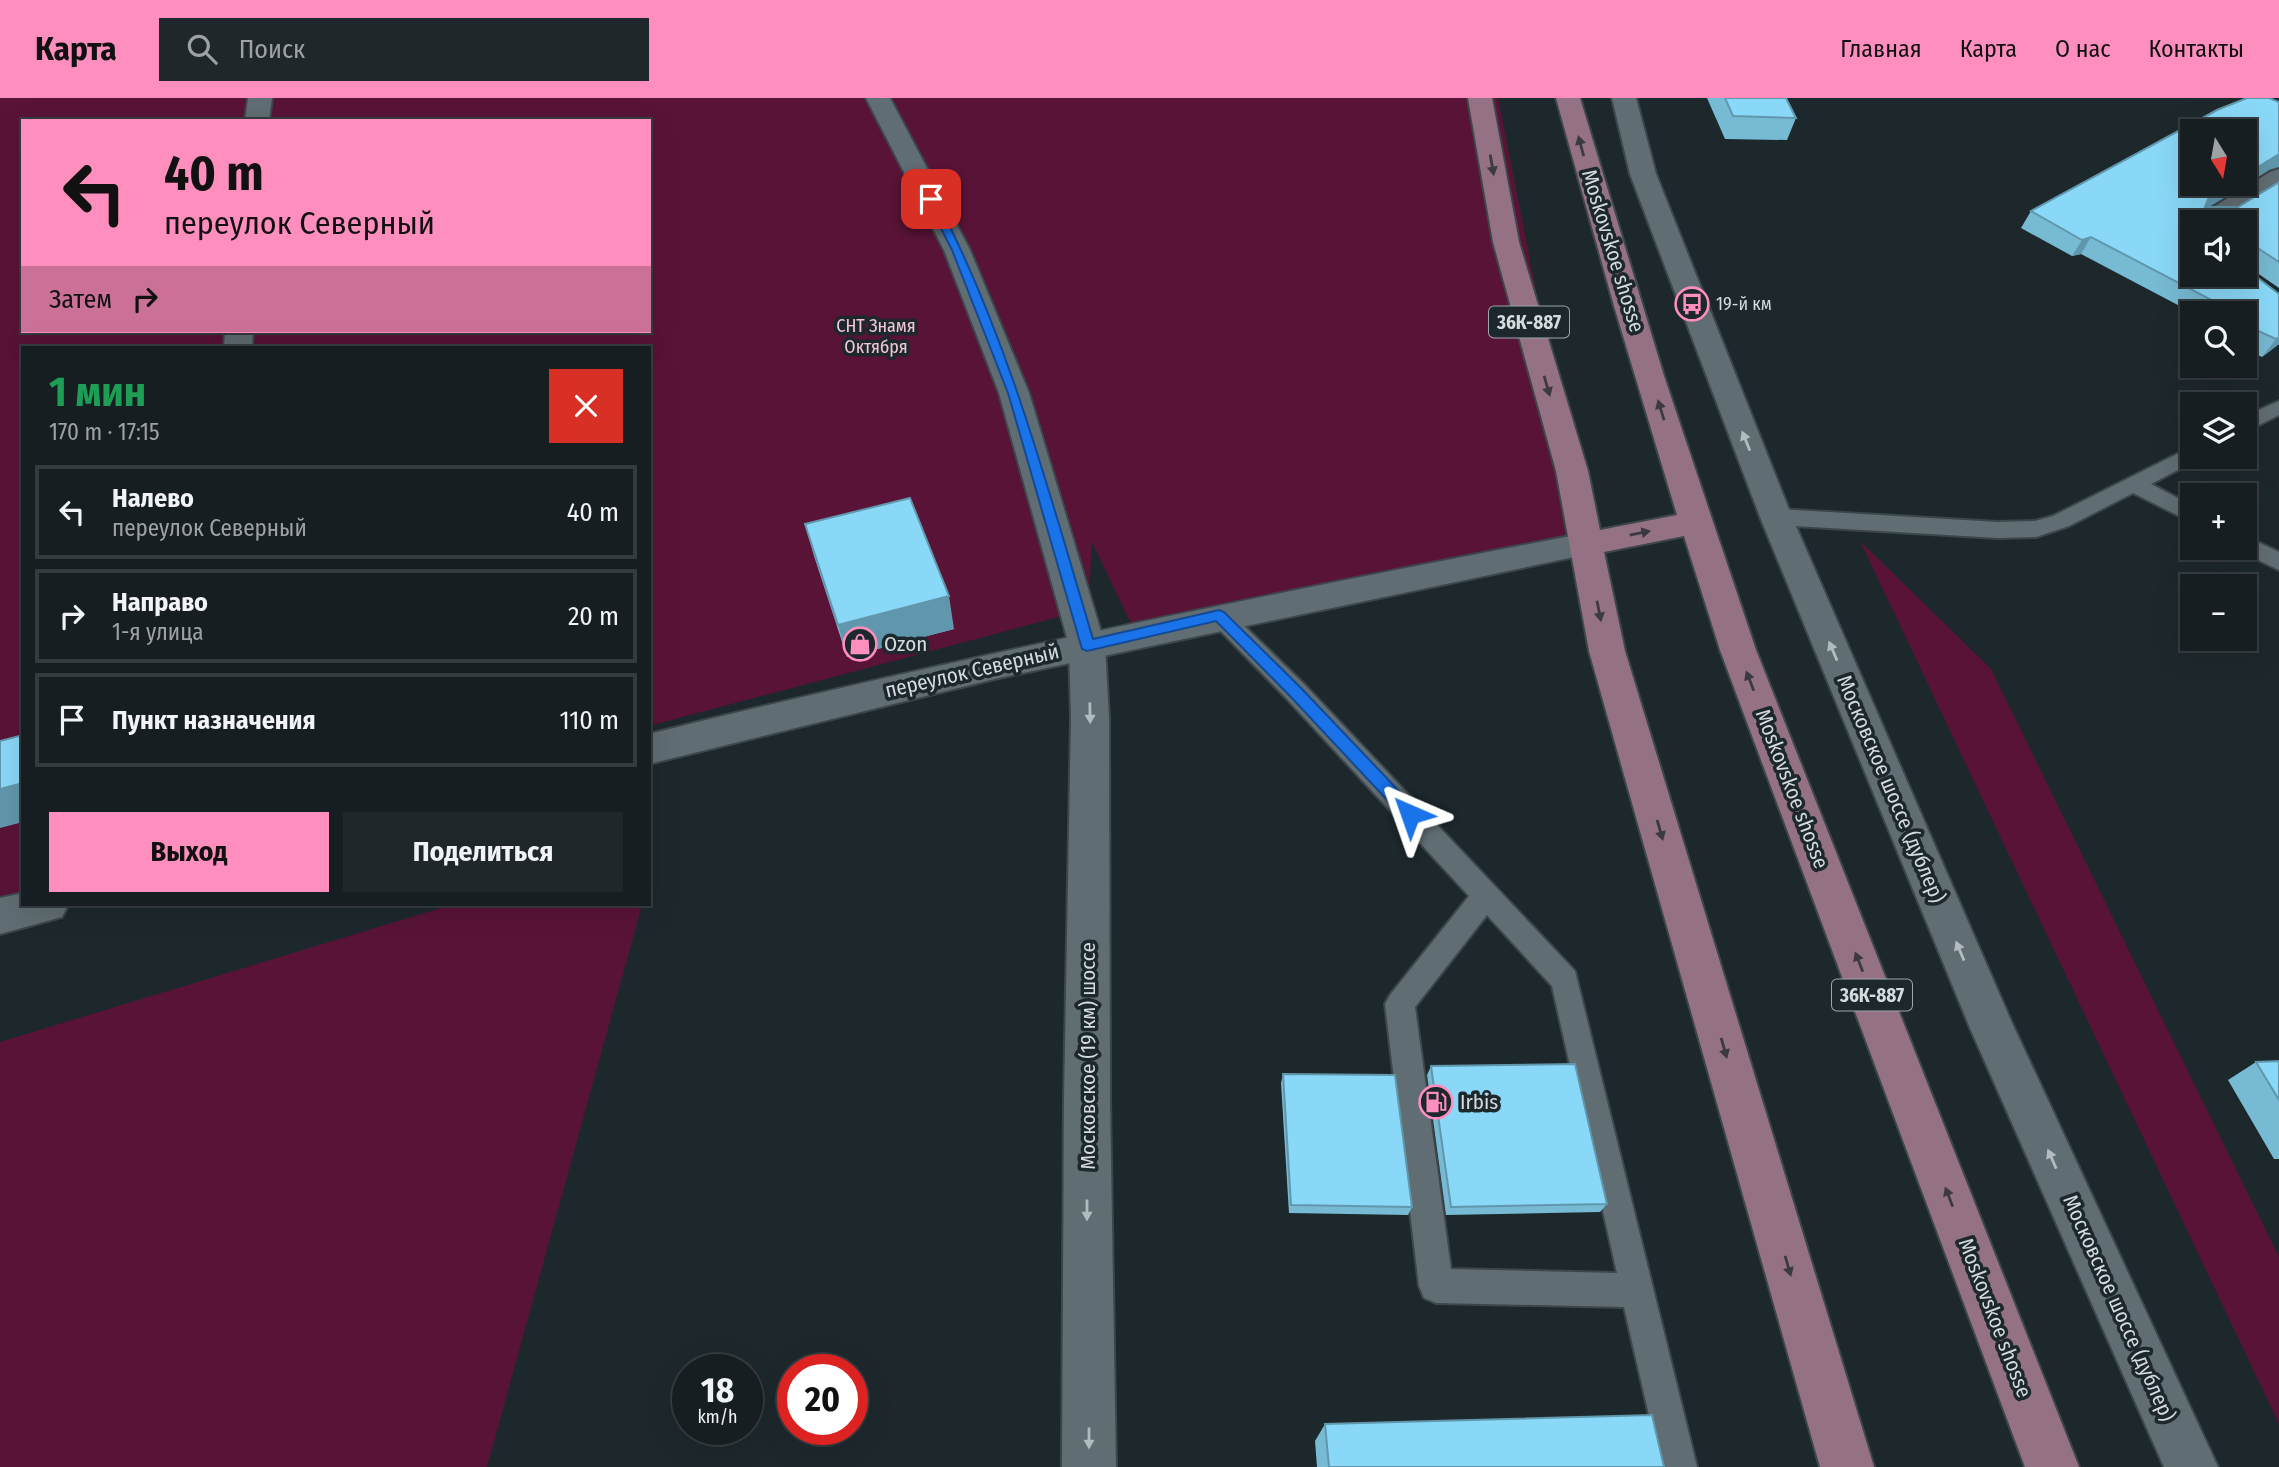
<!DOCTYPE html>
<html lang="ru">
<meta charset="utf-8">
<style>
:root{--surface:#161e22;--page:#1f272a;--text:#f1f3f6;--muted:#9ea2a5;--line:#353c40;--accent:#fe8ebe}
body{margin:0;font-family:"Fira Sans Condensed",sans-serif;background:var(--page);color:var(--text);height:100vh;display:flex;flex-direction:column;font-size:26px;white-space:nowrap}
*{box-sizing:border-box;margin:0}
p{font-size:23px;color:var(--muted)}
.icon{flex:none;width:38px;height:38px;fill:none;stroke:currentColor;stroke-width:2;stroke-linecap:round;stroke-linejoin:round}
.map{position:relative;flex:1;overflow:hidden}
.details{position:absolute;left:21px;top:248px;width:630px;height:560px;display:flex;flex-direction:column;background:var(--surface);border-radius:0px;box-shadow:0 7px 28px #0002,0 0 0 2px var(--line)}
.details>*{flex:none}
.guide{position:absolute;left:21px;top:21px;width:630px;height:214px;border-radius:0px;box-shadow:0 7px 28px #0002,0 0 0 2px var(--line);background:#fe8ebe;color:#111;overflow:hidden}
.needle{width:46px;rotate:169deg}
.fabs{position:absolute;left:2180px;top:21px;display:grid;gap:14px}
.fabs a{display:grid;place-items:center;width:77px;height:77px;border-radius:0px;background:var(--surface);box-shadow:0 7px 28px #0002,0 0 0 2px var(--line);font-size:35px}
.speed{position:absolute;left:672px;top:1256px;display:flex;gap:14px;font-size:35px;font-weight:700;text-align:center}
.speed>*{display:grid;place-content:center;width:91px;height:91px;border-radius:50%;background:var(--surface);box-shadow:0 7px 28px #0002,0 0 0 2px var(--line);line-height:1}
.speed small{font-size:18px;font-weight:400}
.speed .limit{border:10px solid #d22;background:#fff;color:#111}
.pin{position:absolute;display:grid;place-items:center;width:60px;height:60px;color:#fff;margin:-30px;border-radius:14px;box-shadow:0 4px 10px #0006}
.me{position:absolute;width:77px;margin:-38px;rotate:317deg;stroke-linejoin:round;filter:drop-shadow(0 0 5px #0008)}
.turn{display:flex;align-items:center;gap:24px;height:147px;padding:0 28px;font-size:32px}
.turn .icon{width:91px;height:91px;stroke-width:2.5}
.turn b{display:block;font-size:49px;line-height:60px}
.then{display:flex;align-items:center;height:66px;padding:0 28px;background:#0003;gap:14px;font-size:26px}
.round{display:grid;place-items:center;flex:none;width:74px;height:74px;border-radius:0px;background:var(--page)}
.head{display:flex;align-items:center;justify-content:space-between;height:119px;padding:0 28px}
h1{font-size:42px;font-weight:700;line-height:52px;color:#1e9e55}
.action{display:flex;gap:14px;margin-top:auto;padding:14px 28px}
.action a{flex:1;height:80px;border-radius:0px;background:var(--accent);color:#111;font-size:28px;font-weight:700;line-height:80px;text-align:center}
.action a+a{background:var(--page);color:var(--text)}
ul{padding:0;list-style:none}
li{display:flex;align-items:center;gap:21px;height:94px;margin:0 14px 10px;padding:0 14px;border:4px solid var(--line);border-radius:0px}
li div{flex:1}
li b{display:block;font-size:26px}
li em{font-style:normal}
header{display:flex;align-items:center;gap:42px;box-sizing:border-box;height:98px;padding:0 35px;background:var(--accent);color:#111}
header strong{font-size:33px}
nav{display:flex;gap:38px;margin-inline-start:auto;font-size:24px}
.search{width:490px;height:63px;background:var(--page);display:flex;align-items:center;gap:18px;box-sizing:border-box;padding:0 24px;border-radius:0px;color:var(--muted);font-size:26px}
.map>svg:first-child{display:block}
</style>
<header>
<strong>Карта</strong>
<div class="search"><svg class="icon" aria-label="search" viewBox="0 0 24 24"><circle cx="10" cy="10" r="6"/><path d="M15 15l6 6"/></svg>Поиск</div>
<nav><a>Главная</a><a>Карта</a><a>О нас</a><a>Контакты</a></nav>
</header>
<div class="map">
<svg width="2279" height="1369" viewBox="0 0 2279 1369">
<rect width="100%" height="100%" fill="#1d282d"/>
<!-- green -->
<g fill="#591337" fill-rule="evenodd">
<path d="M0 0H1498L1586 446 1136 536 1092 444 1088 511 649 628V250H23V795L0 801ZM23 23H649V233H23Z"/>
<path d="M1860 443 1991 571 2279 1159V1326Z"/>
<path d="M451 807H642L487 1369H0V944Z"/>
</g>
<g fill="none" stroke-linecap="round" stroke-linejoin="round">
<defs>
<g id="service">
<path d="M2279 303V317L2245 334V318Z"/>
<path d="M2193 348V359L2201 360 2151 386 2193 408V425L2133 395 2069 428 2036 439 1998 440 1776 427 1768 424 1765 419 1768 414 1776 411 1998 424 2035 423 2053 418Z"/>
<path d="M2245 438 2279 454V472L2237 452 2245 450Z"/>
<path d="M1219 508 1227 511 1305 587 1575 873 1697 1369H1661L1624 1209 1436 1205 1424 1200 1419 1188 1385 906 1390 897 1469 798 1287 601 1211 523 1207 517 1211 511ZM1487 817 1552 888 1617 1175 1451 1171 1415 909Z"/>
</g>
<g id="minor">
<path d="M248 0H272L269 23H245Z"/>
<path d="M866 0H890L970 152 1029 295 1105 547 1109 620 1110 1001 1116 1369H1062L1064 1001 1071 620 1069 547 999 295 944 152Z"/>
<path d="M1612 0H1636L1656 76 1792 419 2012 925 2218 1369H2164L1970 930 1760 419 1630 76Z"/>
<path d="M2279 71V90L2225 124H2195L2199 118 2270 74Z"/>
<path d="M225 233H253L252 250H224Z"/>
</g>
<g id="tertiary">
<path d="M1586 435 1598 438 1603 446 1598 454 999 580 649 666V636C960 559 1272 495 1586 435Z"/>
<path d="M23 795V807H68L62 819 0 836V800Z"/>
</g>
<path id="primary" d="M1468 0H1492L1519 144 1588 373 1600 432 1677 417 1614 208 1556 0H1580L1664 278 1756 552 2079 1369H2025L1720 552 1684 438 1604 454 1625 553 1874 1369H1820L1589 553 1556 373 1493 144Z"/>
</defs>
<!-- service casing -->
<use href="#service" stroke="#3d464a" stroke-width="4"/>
<!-- minor casing -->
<use href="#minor" stroke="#3d464a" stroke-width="4"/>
<!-- tertiary casing -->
<use href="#tertiary" stroke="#3d464a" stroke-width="4"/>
<!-- primary casing -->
<use href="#primary" stroke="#3d464a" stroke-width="4"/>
<!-- service -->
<use href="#service" fill="#606d72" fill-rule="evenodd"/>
<!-- minor -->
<use href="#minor" fill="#606d72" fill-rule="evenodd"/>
<!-- tertiary -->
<use href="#tertiary" fill="#606d72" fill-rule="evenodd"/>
<!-- primary -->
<use href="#primary" fill="#957184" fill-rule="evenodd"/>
</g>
<!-- wall -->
<g fill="#77bad4" fill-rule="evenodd">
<path d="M1707 0H1786L1796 20 1787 42 1725 41Z"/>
<path d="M2269 72 2208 109H2238L2279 84V190L2247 168 2246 170 2279 196V246L2262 259 2245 251V215H2193L2081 156 2072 158 2021 130 2031 113ZM2193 124H2245V177Z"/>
<path d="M805 426 954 531 847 559 814 458Z"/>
<path d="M2279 963V1061H2274L2228 982 2256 964Z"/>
<path d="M1431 968 1607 1106 1600 1114 1446 1117 1427 977Z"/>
<path d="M1283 976 1412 1109 1408 1117 1289 1115 1281 985Z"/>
<path d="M1325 1326 1664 1369H1317L1315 1343Z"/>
</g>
<!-- shaded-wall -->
<g fill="#6197ad">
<path d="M2279 56V69L2269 72 2198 116 2209 99 2231 86H2245V77Z"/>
<path d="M2091 139 2081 156 2072 158 2082 142Z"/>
<path d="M2279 239V246L2262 259 2276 241Z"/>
<path d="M949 498 954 531 847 559 838 527Z"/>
<path d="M23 685V724L0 730V691Z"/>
</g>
<!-- building -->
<g fill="#8ad8f7" stroke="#6197ad" stroke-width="2">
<path d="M1725 0H1786L1796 20 1733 18Z"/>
<path d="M2247 0H2269L2279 4V56L2245 77V33H2193V86H2231L2209 99 2205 109H2238L2279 84V164L2259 151H2255V157L2245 158V124H2193V177H2245V170L2279 196V239L2276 241 2245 227V215H2219L2213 213 2223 208 2091 139 2082 142 2031 113 2217 12Z"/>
<path d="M910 400 949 498 838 527 805 426Z"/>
<path d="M23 637V685L0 691V643Z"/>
<path d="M2279 963V1002L2256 964Z"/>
<path d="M1575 966 1607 1106 1451 1109 1431 968Z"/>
<path d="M1283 976 1395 977 1412 1109 1291 1107Z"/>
<path d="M1652 1317 1664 1369H1329L1325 1326Z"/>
</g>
<!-- one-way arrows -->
<defs><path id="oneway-solid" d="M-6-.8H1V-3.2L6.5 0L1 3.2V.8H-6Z" transform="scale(1.75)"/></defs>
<g fill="#3b3a43">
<use href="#oneway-solid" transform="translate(1581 48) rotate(-105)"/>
<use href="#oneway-solid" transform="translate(1492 67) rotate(80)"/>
<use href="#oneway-solid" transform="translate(1547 288) rotate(74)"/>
<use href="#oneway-solid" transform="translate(1661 312) rotate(-107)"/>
<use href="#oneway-solid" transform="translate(1640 435) rotate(-11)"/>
<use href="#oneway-solid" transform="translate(1599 513) rotate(79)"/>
<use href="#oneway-solid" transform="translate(1750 583) rotate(-111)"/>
<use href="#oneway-solid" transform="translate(1660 732) rotate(74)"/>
<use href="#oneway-solid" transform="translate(1859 864) rotate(-111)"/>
<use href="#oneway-solid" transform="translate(1724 950) rotate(74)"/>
<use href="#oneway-solid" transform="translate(1949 1099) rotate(-111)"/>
<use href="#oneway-solid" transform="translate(1788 1168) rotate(74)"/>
</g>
<g fill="#b2bbbe">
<use href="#oneway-solid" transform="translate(1746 343) rotate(-112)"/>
<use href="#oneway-solid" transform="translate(1833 553) rotate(-113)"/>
<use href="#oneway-solid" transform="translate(1090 615) rotate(89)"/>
<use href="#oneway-solid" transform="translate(1960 853) rotate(-113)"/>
<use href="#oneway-solid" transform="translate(2052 1061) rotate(-114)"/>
<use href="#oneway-solid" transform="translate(1087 1112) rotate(90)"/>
<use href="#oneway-solid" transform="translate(1089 1340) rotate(90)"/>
</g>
<!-- route -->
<path fill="#1a73e8" stroke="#114b97" stroke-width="2" d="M927 99 936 101C1009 241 1048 391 1093 541L1219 512 1224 514 1301 590 1416 711 1418 716 1416 720H1404L1290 598 1216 523 1087 553 1082 551 1008 295 952 152 926 101Z"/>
<!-- icons -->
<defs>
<symbol id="bus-ring" viewBox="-11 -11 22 22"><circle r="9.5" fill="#1d282d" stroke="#fe8ebe" stroke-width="1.5"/><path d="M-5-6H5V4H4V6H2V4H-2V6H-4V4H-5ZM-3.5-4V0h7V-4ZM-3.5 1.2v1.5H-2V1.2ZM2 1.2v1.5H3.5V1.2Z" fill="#fe8ebe"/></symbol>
<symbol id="shop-ring" viewBox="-11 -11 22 22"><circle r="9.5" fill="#1d282d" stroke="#fe8ebe" stroke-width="1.5"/><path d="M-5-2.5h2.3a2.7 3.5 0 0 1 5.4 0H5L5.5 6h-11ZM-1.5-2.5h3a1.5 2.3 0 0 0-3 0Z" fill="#fe8ebe"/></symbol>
<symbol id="fuel-ring" viewBox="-11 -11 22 22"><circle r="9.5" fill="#1d282d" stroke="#fe8ebe" stroke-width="1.5"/><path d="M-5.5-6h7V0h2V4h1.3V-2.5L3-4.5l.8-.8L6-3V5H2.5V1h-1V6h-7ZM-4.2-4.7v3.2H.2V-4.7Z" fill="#fe8ebe"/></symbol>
</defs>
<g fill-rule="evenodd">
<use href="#bus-ring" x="1673" y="187" width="38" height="38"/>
<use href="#shop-ring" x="841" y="527" width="38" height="38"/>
<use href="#fuel-ring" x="1417" y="985" width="38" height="38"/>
</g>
<g text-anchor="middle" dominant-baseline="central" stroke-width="7" stroke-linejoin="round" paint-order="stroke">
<!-- far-poi labels -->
<g font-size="18" fill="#d5dcdf" stroke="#1d282d" text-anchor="start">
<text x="1716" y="206">19-й км</text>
</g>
<!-- far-park labels -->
<g font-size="18" fill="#f3c6d7" stroke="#1d282d">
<text x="876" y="228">СНТ Знамя<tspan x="876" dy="21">Октября</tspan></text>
</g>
<!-- shield labels -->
<g fill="#1d282d" stroke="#9ea6aa" stroke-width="2">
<rect x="1489" y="208.5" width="80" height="31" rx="5"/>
<rect x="1832" y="881.5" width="80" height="31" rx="5"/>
</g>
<g font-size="19" font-weight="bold" fill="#d5dcdf">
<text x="1529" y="224">36К-887</text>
<text x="1872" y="897">36К-887</text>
</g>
<!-- street labels -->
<g font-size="21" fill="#d5dcdf" stroke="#1d282d">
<text transform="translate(1613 153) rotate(73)">Moskovskoe shosse</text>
<text transform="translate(972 573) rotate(-13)">переулок Северный</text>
<text transform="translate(1792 691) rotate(69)">Moskovskoe shosse</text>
<text transform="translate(1891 691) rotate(67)">Московское шоссе (дублер)</text>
<text transform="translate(1088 958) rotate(-90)">Московское (19 км) шоссе</text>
<text transform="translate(2119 1210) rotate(66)">Московское шоссе (дублер)</text>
<text transform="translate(1995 1220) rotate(69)">Moskovskoe shosse</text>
</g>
<!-- poi labels -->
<g font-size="21" fill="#d5dcdf" stroke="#1d282d" text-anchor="start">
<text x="884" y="546">Ozon</text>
<text x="1460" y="1004">Irbis</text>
</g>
</g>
</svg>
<div class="fabs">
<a><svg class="needle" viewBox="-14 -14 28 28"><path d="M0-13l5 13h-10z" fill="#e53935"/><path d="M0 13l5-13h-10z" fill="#9ea2a5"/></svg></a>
<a><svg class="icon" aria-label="sound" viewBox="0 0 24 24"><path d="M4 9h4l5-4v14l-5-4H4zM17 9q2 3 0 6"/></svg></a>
<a><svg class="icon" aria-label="search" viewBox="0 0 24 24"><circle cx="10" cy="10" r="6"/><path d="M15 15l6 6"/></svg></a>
<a><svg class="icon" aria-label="layers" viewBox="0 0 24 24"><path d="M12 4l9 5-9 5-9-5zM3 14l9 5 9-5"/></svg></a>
<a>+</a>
<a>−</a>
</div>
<div class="speed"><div>18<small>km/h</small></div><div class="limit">20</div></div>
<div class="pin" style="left:931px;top:101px;background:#d93025"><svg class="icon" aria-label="arrive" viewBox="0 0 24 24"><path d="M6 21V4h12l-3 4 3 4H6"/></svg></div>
<svg class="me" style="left:1410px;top:716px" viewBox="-20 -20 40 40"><path d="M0-17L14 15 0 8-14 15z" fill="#1a73e8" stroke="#fff" stroke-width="4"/></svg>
<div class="guide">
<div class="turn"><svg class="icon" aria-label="left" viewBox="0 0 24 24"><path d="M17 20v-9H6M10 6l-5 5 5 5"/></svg><div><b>40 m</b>переулок Северный</div></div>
<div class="then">Затем<svg class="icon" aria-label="right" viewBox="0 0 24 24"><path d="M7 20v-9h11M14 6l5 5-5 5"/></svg></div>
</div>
<section class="details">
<div class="head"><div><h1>1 мин</h1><p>170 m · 17:15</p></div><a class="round" style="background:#d93025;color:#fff"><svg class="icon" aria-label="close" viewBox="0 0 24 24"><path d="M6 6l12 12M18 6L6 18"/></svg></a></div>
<ul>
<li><svg class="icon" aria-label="left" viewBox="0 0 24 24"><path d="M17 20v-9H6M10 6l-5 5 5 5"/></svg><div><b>Налево</b><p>переулок Северный</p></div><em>40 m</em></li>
<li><svg class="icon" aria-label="right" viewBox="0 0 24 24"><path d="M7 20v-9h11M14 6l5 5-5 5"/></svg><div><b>Направо</b><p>1-я улица</p></div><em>20 m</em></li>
<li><svg class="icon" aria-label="arrive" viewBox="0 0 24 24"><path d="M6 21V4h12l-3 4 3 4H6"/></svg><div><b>Пункт назначения</b></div><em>110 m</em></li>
</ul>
<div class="action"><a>Выход</a><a>Поделиться</a></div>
</section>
</div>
